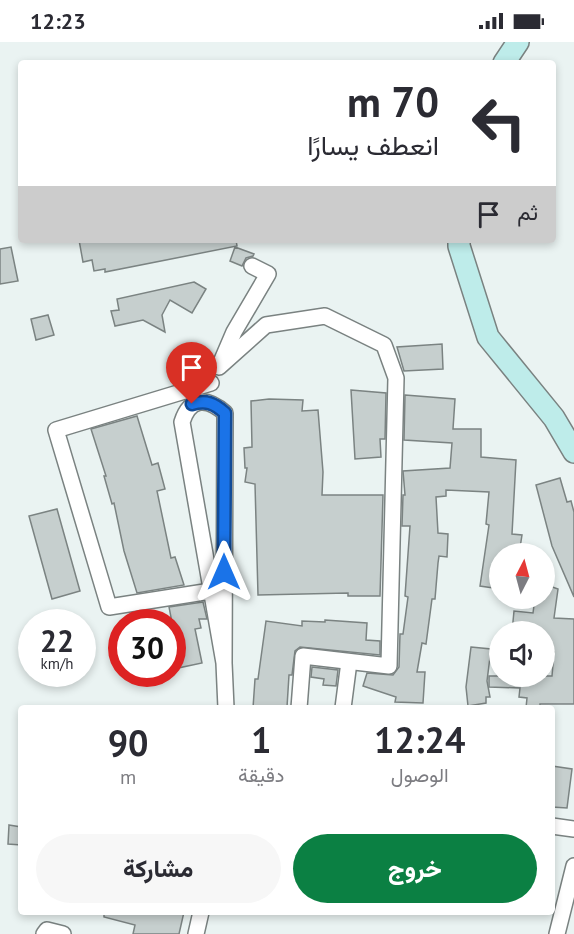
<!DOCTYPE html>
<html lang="ar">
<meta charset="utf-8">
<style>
:root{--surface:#fff;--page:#f7f7f7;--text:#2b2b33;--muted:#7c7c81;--accent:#0b8043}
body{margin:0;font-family:"PT Sans",Vazirmatn,sans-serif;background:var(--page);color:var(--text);direction:rtl;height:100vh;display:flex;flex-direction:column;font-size:22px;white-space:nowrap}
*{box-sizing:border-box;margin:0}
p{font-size:20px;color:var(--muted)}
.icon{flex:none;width:33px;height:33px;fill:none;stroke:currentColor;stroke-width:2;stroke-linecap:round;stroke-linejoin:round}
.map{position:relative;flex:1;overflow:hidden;direction:ltr}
.panel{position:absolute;left:18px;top:663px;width:537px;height:210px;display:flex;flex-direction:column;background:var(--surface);border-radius:6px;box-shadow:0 3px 9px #0003;direction:rtl}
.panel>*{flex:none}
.top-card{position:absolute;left:18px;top:18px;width:538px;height:183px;border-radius:6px;box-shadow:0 3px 9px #0003;direction:rtl;background:#fff;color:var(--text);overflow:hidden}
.needle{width:39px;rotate:6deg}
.fabs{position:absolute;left:489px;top:501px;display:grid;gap:12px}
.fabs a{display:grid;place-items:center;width:66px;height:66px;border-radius:50%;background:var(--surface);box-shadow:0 3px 9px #0003;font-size:30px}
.speed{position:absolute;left:18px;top:567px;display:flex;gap:12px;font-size:30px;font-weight:700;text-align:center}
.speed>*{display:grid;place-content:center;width:78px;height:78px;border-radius:50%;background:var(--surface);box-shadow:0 3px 9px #0003;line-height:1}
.speed small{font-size:15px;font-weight:400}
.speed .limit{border:9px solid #d22;background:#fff;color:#111}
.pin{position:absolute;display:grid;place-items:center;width:51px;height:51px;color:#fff;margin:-62px -26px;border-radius:50% 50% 50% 0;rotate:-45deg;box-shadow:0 0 6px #0007}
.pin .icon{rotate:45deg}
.me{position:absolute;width:66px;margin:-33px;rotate:0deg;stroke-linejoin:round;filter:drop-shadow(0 0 4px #0008)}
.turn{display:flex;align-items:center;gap:21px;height:126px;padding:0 18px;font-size:27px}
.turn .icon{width:78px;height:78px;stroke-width:2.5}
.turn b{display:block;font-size:42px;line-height:51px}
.then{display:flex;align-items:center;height:57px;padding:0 18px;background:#0003;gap:12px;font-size:22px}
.eta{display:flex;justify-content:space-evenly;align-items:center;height:102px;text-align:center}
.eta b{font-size:36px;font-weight:800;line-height:42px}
.primary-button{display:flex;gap:12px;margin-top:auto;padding:12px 18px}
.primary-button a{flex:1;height:69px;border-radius:36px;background:var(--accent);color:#fff;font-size:24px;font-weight:800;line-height:69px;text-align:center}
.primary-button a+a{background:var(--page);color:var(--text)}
.status{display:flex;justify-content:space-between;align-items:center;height:42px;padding:0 30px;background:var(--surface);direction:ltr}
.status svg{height:16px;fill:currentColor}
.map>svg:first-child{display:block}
</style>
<div class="status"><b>12:23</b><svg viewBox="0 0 49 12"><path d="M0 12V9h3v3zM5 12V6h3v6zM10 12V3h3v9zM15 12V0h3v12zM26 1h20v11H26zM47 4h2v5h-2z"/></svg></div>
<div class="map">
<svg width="574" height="892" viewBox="0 0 574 892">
<rect width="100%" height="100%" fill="#eaf3f2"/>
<!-- building -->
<g fill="#c6cfce" stroke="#7b8382" stroke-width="1.5">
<path d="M79 198H236L237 204 105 230V227L94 229 92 218 83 220Z"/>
<path d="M11 205 18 239 0 242V207Z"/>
<path d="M235 205 254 212 253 214 246 216 242 224 230 219Z"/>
<path d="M194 240 206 247 192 271 170 258 162 273 165 290 143 278 115 284 111 269 119 268 117 257Z"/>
<path d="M48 273 54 293 36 298 31 277Z"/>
<path d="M442 302 443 327 404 329 397 305Z"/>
<path d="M351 348 386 351 385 397H380L381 415 355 417Z"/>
<path d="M405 353 455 357 453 387H481V415L516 418 512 492 522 493 519 512H500V547L480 544 489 483 486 482 489 450 446 448V454L436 455 438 491 448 492 447 515 439 514 438 521 435 557H432L426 602 422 601 417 630H425L423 661 395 660 396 655 363 644 367 631 393 633 399 625 400 592H403L408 555 405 554 410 484H402L403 453H405L403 429 450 426 452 401 404 398Z"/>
<path d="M269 357 303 358 302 369 318 368 323 430 322 453H383L380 554H348V551L258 553 255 442 245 440 247 426H245L244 406 252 405 251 359Z"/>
<path d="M137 374 152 423 158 421 165 447 157 449 171 516 175 515 184 543 137 551 124 509 114 461 112 462 104 434H106L91 387Z"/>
<path d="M560 436 567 460 571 459 574 470V555L552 504 536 443Z"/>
<path d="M57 467 80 549 52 557 29 474Z"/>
<path d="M544 542 558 547 554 576 574 577V662H540V666H526L527 656 519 655 520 646 489 645V634H552L554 610 544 609V590H512L514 569 533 571 535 556H544Z"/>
<path d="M203 560 207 577H199L201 586 195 587 202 621 178 626 175 612 172 613V596H175L169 565Z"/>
<path d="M325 578 367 581 366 598 380 599V613L300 605 295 609 292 633H289L287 665 253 666 255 637H258L266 579 302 584V579L325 580Z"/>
<path d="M471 605 491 607 487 639 490 655H486V661L468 664 466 645Z"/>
<path d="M312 625 338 628 336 644 323 643 324 637 311 635Z"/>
<path d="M552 724 572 727 567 766 552 765Z"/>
<path d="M9 783 21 785V803L8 802Z"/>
<path d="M104 870H184L179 892H133L135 883 104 875Z"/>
</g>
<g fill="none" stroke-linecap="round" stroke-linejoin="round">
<defs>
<g id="street">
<path d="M222 318 234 290 268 232 252 224"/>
<path d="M219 325 266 283 325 274 384 303 396 336 389 624 303 614 299 666"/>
<path d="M211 549 109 565 56 388 211 341"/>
<path d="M224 621 182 380C190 355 207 355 225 371L224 621 226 666"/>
<path d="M343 666 349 620"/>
<path d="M552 784 574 787"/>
<path d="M44 892 47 888 63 892"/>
<path d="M196 892 201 870"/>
<path d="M557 892 574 824"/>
</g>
<g id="secondary">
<path d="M504 21 518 0"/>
<path d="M459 198V204L488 295 554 376 574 410"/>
</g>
</defs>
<!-- street casing -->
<use href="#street" stroke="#7a8281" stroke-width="18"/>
<!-- secondary casing -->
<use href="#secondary" stroke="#7a8281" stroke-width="24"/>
<!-- street -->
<use href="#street" stroke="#fff" stroke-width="15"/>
<!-- secondary -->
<use href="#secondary" stroke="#beecea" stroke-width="21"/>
</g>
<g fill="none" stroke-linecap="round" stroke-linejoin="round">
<defs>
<path id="route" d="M192 362C206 358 214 361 225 371L224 530"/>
</defs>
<!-- route casing -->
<use href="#route" stroke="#114b97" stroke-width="15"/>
<!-- route -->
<use href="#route" stroke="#1a73e8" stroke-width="10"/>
</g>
</svg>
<div class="fabs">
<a><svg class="needle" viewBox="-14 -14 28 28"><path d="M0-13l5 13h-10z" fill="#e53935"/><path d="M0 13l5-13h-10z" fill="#7c7c81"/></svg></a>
<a><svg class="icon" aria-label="sound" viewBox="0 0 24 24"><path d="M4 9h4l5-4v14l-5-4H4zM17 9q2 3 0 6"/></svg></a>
</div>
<div class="speed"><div>22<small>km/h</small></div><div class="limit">30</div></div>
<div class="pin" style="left:192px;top:362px;background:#d93025"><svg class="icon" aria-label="arrive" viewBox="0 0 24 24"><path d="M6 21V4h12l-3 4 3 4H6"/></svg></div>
<svg class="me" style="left:224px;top:530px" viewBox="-20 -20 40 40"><path d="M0-17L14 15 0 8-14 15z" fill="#1a73e8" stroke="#fff" stroke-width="4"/></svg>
<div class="top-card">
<div class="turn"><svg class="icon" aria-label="left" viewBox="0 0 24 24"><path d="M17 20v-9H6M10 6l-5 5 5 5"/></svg><div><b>70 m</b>انعطف يسارًا</div></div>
<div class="then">ثم<svg class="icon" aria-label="arrive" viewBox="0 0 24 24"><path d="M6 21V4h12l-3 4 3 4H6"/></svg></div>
</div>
<section class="panel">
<div class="eta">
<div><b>12:24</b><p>الوصول</p></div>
<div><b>1</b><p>دقيقة</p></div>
<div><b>90</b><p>m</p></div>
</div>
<div class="primary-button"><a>خروج</a><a>مشاركة</a></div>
</section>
</div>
